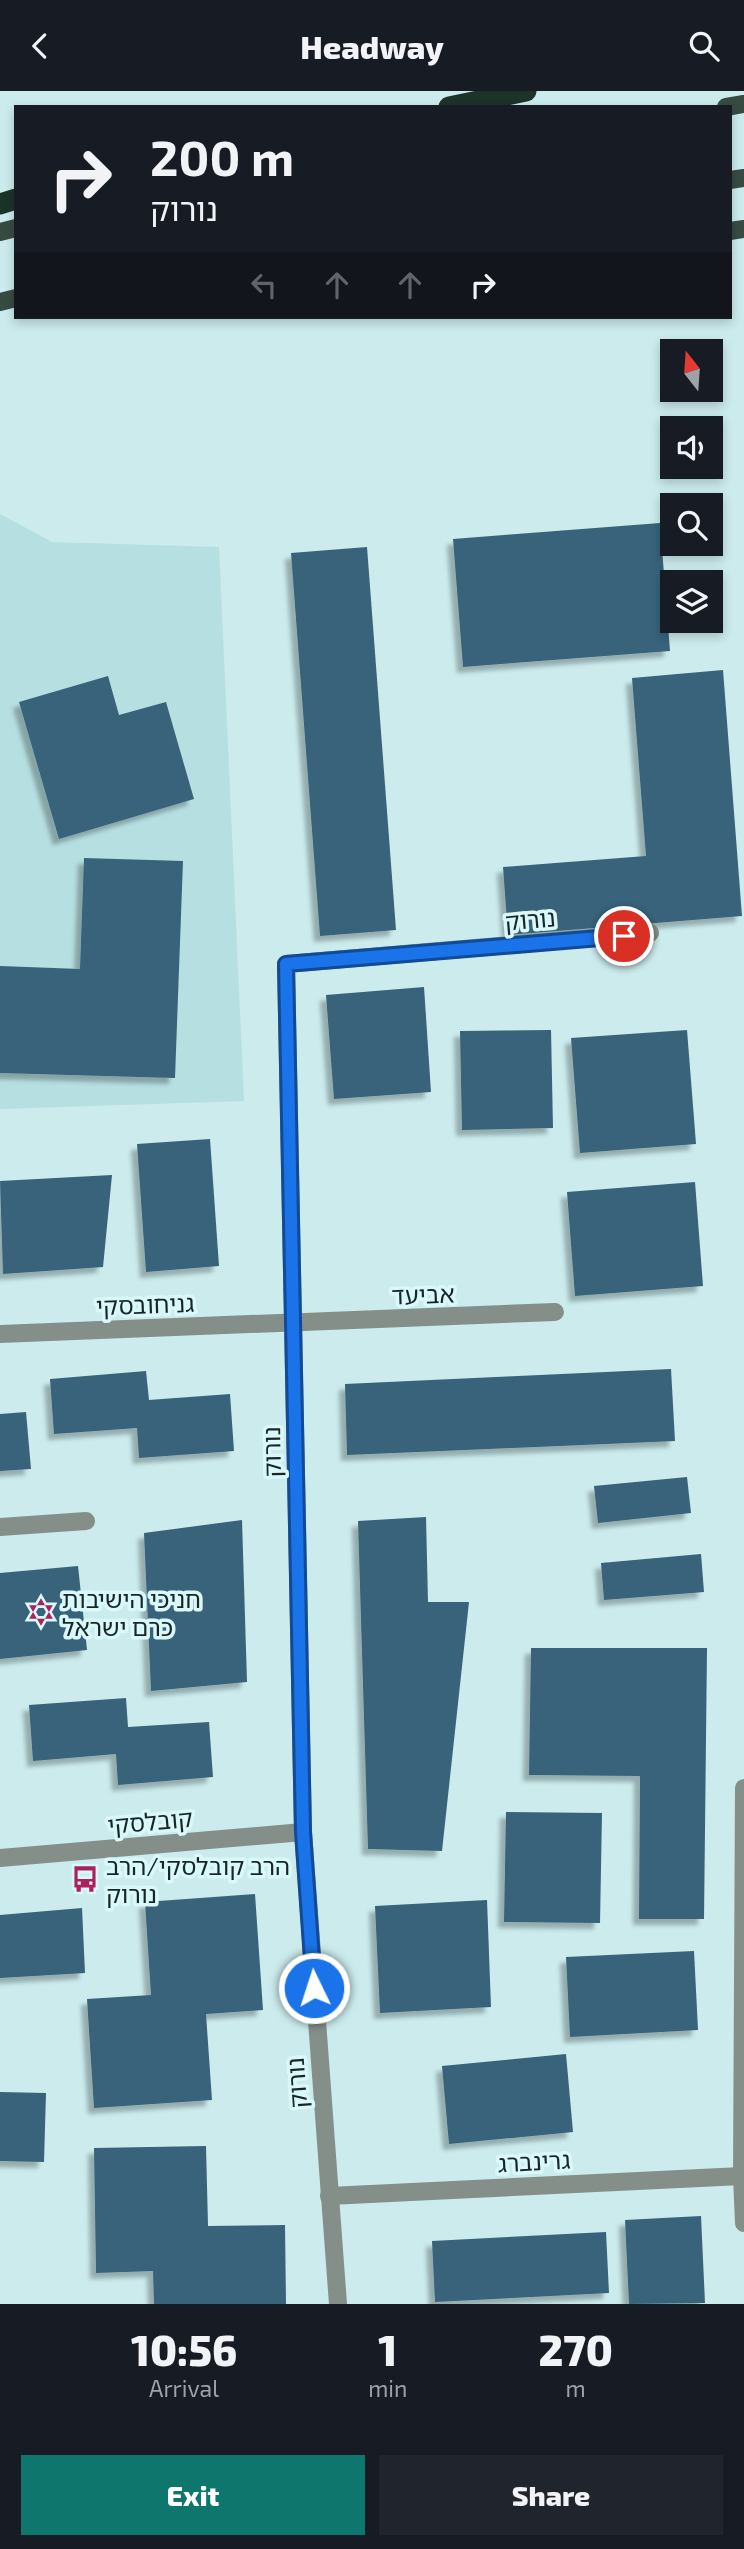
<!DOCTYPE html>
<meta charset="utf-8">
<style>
:root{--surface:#171b24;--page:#20242c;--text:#f1f3f6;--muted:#9ea1a6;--accent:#0f766e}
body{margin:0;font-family:"Exo 2","Noto Sans Hebrew",sans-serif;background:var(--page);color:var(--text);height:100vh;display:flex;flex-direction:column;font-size:26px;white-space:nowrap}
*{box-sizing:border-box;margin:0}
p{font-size:23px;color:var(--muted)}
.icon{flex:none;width:38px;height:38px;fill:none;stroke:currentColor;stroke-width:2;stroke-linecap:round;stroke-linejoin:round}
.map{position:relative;height:2213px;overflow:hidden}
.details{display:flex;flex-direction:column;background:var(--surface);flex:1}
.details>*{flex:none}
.hud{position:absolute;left:14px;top:14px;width:718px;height:214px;border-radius:0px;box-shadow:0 4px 10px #0003;background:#171b24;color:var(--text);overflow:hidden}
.needle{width:46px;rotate:343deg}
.fabs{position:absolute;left:660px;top:248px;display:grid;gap:14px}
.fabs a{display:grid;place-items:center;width:63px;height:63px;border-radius:0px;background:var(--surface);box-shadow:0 4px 10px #0003;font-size:35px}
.pin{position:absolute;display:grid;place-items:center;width:60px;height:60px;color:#fff;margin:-30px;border:4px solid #fff;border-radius:50%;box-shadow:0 2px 7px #0007}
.me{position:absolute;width:77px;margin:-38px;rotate:356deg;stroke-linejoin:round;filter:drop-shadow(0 0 5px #0008)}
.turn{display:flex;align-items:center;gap:24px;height:147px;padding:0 21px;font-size:32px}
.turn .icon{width:91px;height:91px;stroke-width:2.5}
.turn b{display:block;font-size:49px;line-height:60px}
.lanes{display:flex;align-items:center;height:66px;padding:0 21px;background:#0003;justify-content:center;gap:35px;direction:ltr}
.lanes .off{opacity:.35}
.eta{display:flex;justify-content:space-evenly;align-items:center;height:119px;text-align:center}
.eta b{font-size:42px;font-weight:800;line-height:49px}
.cta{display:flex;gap:14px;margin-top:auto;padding:14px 21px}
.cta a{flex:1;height:80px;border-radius:0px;background:var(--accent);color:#fff;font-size:28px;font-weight:800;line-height:80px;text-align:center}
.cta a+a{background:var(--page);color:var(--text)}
header{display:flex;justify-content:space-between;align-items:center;height:91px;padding:0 21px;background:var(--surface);font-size:32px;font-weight:800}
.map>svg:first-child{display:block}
</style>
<header><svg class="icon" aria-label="back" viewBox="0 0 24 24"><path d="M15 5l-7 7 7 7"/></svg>Headway<svg class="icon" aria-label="search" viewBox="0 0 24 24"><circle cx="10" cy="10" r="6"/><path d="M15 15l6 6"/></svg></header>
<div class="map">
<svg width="744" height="2213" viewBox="0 0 744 2213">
<defs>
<filter id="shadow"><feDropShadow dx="-6" dy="6" stdDeviation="2" flood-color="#0004"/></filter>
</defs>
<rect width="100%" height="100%" fill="#cbebec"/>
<!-- built -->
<path fill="#b6dfe1" d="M0 423 52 451 219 456 244 1010 0 1018Z"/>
<!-- building -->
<g fill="#37637a" filter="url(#shadow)">
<path d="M660 432 670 560 463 576 453 448Z"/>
<path d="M367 456 396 839 320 845 291 462Z"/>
<path d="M723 579 742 825 508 844 503 776 646 765 632 587Z"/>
<path d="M108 585 119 624 166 611 194 708 59 748 19 611Z"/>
<path d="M84 767 183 770 175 987 0 982V875L80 878Z"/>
<path d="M424 896 431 1001 334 1008 326 904Z"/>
<path d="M551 939 553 1037 462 1039 460 940Z"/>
<path d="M687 939 696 1053 580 1062 571 947Z"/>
<path d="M210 1048 219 1175 146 1181 137 1053Z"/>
<path d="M112 1084 103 1176 3 1183 0 1090Z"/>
<path d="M695 1091 703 1195 575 1205 567 1101Z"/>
<path d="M671 1278 675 1350 347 1364 345 1293Z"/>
<path d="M146 1280 149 1309 230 1303 234 1360 139 1367 137 1337 54 1343 50 1288Z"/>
<path d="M26 1321 31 1378 0 1380V1323Z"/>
<path d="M687 1386 691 1422 598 1432 594 1395Z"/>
<path d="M426 1426 428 1511H469L442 1760 368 1758 358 1430Z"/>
<path d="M242 1429 247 1591 151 1600 144 1442Z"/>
<path d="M701 1463 704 1501 604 1509 601 1472Z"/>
<path d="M78 1475 87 1559 0 1568V1482Z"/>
<path d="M531 1557H707L704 1828H639L640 1685 529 1684Z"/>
<path d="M126 1607 128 1636 209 1631 213 1686 118 1694 116 1663 33 1670 29 1614Z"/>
<path d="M506 1721 602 1722 600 1832 504 1831Z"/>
<path d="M255 1803 263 1919 206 1923 212 2009 94 2017 87 1908 151 1904 145 1811Z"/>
<path d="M487 1809 491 1916 380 1922 375 1815Z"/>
<path d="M82 1817 85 1882 0 1887V1824Z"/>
<path d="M694 1860 698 1939 570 1946 566 1866Z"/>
<path d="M566 1963 573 2041 449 2053 442 1975Z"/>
<path d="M0 2001 46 2002 44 2071 0 2070Z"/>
<path d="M206 2055 208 2135 285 2134 286 2213H154L153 2180 96 2182 94 2057Z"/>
<path d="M701 2125 705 2212 629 2213 625 2129Z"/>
<path d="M606 2141 609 2202 435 2211 432 2150Z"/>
</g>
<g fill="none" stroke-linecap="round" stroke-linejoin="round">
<!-- minor -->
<g stroke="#848f8a" stroke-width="18">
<path d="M0 1243 555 1221"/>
<path d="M0 1436 86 1430"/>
<path d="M744 1697 742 2085 744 2132"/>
<path d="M0 1767 303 1741"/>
<path d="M329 2105 742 2085"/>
<path d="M338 2213 303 1741 286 873 650 842"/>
</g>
<!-- major -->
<g stroke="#374b43" stroke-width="18">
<path d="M726 16 744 13"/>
<path d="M730 89 744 87"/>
<path d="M730 140 744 138"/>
<path d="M0 141 16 137"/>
<path d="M0 211 16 207"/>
</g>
<!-- highway -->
<g stroke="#1c332a" stroke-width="21">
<path d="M449 16 526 0"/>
<path d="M0 113 16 108"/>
</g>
</g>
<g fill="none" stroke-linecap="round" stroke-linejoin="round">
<defs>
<path id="route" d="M314 1897 303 1741 286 873 624 845"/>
</defs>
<!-- route casing -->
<use href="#route" stroke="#114b97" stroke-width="18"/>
<!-- route -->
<use href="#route" stroke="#1a73e8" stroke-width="12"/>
</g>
<!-- icons -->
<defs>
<symbol id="synagogue-bare" viewBox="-9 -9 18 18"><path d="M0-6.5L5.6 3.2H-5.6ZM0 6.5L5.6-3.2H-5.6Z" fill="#ad205d" stroke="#d8f8fa" stroke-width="2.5" paint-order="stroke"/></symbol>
<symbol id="bus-bare" viewBox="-9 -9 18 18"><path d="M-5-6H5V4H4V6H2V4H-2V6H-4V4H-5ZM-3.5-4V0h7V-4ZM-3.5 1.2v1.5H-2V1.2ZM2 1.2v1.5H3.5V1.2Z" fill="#ad205d" stroke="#d8f8fa" stroke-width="2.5" paint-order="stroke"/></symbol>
</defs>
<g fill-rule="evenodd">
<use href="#synagogue-bare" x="22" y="1502" width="38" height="38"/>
<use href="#bus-bare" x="66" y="1769" width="38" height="38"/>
</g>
<g text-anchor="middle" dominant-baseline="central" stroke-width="7" stroke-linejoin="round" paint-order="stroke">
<!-- street labels -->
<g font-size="24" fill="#192526" stroke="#d8f8fa">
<text transform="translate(530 828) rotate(-5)">נורוק</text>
<text transform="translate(423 1203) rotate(-2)">אביעד</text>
<text transform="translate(145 1213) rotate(-2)">גניחובסקי</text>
<text transform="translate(271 1361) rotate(-91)">נורוק</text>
<text transform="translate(150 1730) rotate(-5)">קובלסקי</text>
<text transform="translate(296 1992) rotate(-94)">נורוק</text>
<text transform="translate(534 2070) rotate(-3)">גרינברג</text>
</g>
<!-- poi labels -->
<g font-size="24" fill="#192526" stroke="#d8f8fa" text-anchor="start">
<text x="62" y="1507">חניכי הישיבות<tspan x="62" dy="28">כרם ישראל</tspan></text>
<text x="106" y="1774">הרב קובלסקי/הרב<tspan x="106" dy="28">נורוק</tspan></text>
</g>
</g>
</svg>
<div class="fabs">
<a><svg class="needle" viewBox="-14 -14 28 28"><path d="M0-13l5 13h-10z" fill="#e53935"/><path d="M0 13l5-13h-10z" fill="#9ea1a6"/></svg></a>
<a><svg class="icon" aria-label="sound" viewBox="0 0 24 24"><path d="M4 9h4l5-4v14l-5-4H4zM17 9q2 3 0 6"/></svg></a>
<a><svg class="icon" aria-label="search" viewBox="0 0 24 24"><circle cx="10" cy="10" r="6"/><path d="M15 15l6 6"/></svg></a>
<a><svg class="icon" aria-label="layers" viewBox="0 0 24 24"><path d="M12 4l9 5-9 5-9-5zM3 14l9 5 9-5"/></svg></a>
</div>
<div class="pin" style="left:624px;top:845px;background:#d93025"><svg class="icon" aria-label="arrive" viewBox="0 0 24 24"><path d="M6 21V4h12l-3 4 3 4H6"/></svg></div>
<svg class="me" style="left:314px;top:1897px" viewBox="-20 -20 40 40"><circle r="17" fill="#1a73e8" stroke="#fff" stroke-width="3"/><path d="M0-11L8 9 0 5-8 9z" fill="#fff"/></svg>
<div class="hud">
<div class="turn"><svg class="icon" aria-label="right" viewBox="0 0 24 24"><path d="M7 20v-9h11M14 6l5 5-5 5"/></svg><div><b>200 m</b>נורוק</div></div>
<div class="lanes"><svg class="icon off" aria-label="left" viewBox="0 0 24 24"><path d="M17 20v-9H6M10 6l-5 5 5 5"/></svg><svg class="icon off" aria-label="ahead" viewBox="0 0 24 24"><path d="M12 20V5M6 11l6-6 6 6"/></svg><svg class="icon off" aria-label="ahead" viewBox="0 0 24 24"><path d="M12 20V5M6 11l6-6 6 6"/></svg><svg class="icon" aria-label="right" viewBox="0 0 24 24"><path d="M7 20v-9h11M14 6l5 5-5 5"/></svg></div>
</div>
</div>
<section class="details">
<div class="eta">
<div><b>10:56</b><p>Arrival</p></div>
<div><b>1</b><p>min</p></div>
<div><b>270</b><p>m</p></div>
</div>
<div class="cta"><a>Exit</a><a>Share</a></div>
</section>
